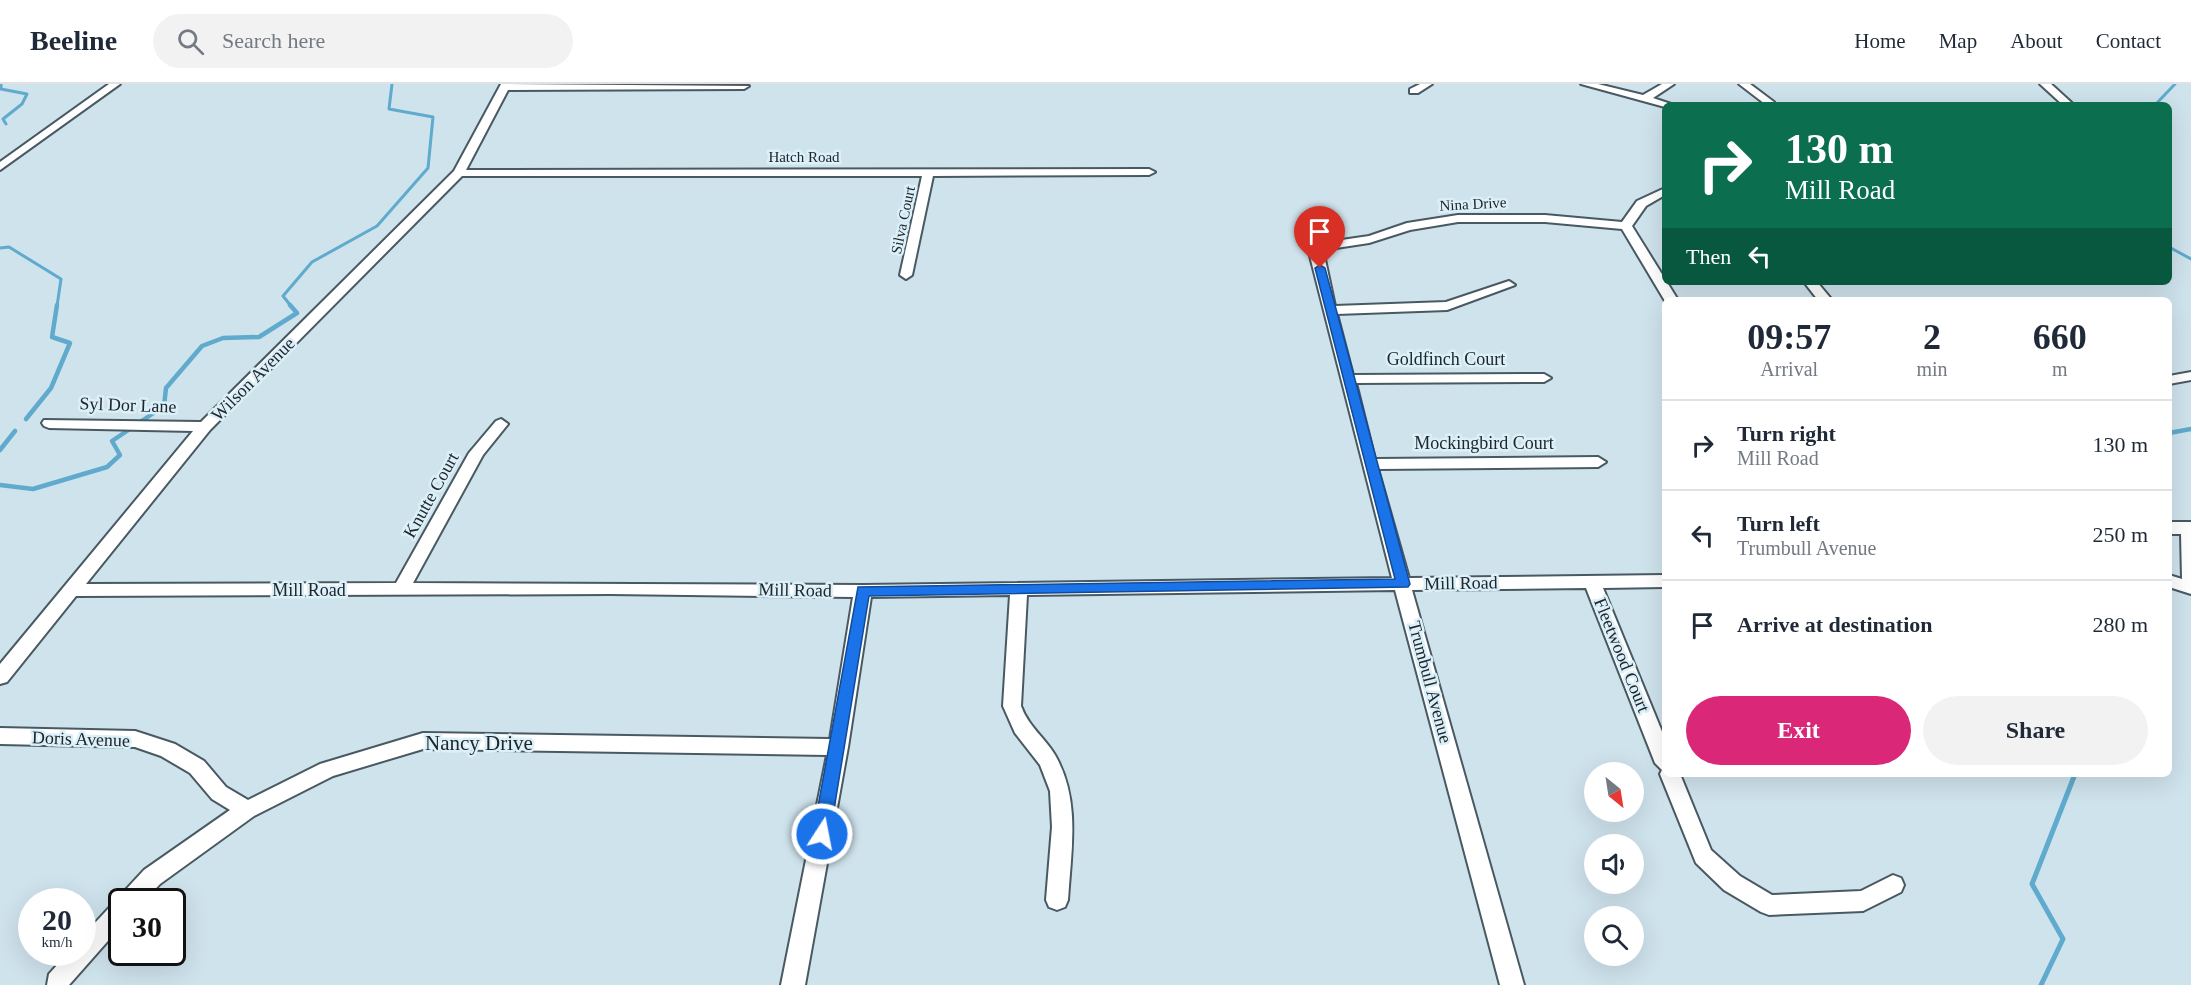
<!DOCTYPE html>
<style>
:root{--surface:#fff;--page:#f2f2f3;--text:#1f2937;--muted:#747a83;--line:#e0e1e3;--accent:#db2777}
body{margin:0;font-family:Georgia,serif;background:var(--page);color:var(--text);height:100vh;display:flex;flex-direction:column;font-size:22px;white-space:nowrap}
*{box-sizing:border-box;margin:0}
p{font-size:20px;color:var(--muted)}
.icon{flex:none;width:33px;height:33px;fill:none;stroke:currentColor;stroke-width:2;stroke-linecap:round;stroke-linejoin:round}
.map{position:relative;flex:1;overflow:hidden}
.drawer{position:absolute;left:1662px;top:213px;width:510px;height:480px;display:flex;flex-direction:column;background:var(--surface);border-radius:9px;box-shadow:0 6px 24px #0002}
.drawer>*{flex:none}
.top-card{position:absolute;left:1662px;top:18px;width:510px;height:183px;border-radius:9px;box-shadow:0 6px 24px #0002;background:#0b6e4f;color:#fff;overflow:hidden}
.needle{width:39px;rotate:150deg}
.tools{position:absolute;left:1584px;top:678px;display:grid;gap:12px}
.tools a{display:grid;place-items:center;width:60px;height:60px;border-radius:50%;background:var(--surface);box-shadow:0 6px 24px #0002;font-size:30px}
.speed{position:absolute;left:18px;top:804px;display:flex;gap:12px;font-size:30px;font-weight:700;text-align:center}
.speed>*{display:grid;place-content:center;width:78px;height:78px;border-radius:50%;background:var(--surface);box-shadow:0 6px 24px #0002;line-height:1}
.speed small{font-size:15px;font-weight:400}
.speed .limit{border:3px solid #111;border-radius:9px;background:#fff;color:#111}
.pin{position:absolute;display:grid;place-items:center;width:51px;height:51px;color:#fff;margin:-62px -26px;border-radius:50% 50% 50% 0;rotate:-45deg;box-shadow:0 0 6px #0007}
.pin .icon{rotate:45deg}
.me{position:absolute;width:66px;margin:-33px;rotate:11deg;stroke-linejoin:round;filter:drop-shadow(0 0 4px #0008)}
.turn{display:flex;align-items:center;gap:21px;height:126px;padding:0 24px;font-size:27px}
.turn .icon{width:78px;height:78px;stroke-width:2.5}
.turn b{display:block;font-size:42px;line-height:51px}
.then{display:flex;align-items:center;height:57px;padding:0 24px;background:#0003;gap:12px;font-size:22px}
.eta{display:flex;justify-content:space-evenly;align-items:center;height:102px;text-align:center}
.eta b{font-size:36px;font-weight:700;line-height:42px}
.cta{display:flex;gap:12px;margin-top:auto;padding:12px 24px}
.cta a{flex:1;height:69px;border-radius:36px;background:var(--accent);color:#fff;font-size:24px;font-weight:700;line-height:69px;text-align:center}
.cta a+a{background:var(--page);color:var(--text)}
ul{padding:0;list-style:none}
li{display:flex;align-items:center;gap:18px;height:90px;padding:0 24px;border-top:2px solid var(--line)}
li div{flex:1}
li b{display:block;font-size:22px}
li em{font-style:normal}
header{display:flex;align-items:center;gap:36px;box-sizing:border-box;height:84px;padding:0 30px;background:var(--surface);border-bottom:2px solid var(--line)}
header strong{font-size:28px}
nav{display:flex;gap:33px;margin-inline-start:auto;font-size:21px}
.search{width:420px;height:54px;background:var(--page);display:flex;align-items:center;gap:15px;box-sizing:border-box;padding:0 21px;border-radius:33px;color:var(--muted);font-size:22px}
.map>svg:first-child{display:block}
</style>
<header>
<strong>Beeline</strong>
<div class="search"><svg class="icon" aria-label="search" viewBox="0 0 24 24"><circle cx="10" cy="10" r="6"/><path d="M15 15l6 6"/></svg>Search here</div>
<nav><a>Home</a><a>Map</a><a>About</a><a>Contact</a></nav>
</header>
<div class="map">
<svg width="2191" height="901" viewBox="0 0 2191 901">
<rect width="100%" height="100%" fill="#cfe3ed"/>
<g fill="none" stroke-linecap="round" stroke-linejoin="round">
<!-- stream-far2 -->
<g stroke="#5faacd" stroke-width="3">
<path d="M1 0V5L27 10 22 20 3 35 6 40"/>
<path d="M2155 21 2175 0"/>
<path d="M2169 163 2191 175"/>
<path d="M0 164 9 163 61 195 57 222"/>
<path d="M291 222 283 212 312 178 377 142 428 84 433 33 389 25 392 0"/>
</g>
<!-- stream-far1 -->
<g stroke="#5faacd" stroke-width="4.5">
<path d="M26 335 51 304 70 259 52 253 57 221"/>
<path d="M2169 349 2191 345"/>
<path d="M0 366 15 347"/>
<path d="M0 401 33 405 107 383 120 371 112 357 164 322 166 304 202 262 223 254 259 253 297 229 290 221"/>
</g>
<!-- stream -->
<path stroke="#5faacd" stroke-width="5" d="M2041 901 2063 855 2032 800 2075 690"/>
<defs>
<g id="minor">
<path d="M109 0H120L0 86V78Z"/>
<path d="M501 0 749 2 744 5 508 6 466 86 1149 85 1155 88 1149 91 933 92 912 191 906 195 900 191 922 92H462L210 346 86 500 396 499 469 369 496 337 501 335 508 340 483 371 413 499 863 501 1392 494 1309 168 1314 160 1369 152 1407 139 1458 131H1545L1622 138 1637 117 1665 104V111L1646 122 1632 142 1678 216 1665 217 1622 145 1545 138H1458L1410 146 1369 159 1323 166 1335 222 1446 218 1509 197 1515 201 1447 226 1337 230 1353 291 1544 290 1551 294 1544 298 1356 299 1375 375 1598 373 1606 378 1598 383 1378 385 1409 494 1665 491V503L1603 504 1665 655V690H1680L1711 766 1740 792 1772 811 1861 807 1893 791 1901 794 1904 801 1901 808 1863 827 1769 831 1761 828 1724 806 1696 779 1660 690 1662 686 1655 679 1586 504 1412 506 1524 901H1500L1395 506 1027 511 1021 622C1028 642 1045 654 1055 671 1081 716 1071 767 1068 816L1065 823 1057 826 1049 823 1046 816 1052 743 1050 707 1040 681 1015 649 1003 622 1010 511 871 513 848 663 805 901H781L827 671 423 665 333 692 254 732 160 800 143 818H122V841L69 901H47L49 890 69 868H82V853L144 786 230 726 212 715 190 689 161 672 135 663 0 660V644L135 647 175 660 204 677 226 703 248 716 320 680 423 649 830 655 853 513 610 510 76 512 7 598 0 600V580L193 347 49 344 44 342 42 339 44 336 201 338 454 87Z"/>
<path d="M1420 0H1432L1418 9H1410V5Z"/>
<path d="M1581 0H1598L1643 11 1662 0H1674L1653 14 1674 21 1665 23Z"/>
<path d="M1739 0H1750L1774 18 1765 20Z"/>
<path d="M2040 0H2051L2074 21H2063Z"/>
<path d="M1804 198H1817L1832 216H1818Z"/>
<path d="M2191 288V296L2169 300V292Z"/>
<path d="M2169 438H2191V510L2169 503V491L2182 495 2181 450H2169Z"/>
</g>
</defs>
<!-- minor casing -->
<use href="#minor" stroke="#495962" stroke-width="4"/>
<!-- minor -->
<use href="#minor" fill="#fff" fill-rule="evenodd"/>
</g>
<!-- route -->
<path fill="#1a73e8" stroke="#114b97" stroke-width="1.5" d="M1320 181 1325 184 1410 500 1408 503 869 512 830 750 828 755 822 757 815 755 813 750 858 503 1395 495 1315 184Z"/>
<g text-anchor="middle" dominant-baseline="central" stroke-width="5" stroke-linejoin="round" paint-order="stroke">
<!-- far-street labels -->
<g font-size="15" fill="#20272b" stroke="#dcf0fa">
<text x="804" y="73">Hatch Road</text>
<text transform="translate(1473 120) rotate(-3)">Nina Drive</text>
<text transform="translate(903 136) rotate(-78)">Silva Court</text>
</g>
<!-- street labels -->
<g font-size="18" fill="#20272b" stroke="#dcf0fa">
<text x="1446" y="275">Goldfinch Court</text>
<text transform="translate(253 295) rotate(-45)">Wilson Avenue</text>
<text transform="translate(128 321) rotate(2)">Syl Dor Lane</text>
<text x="1484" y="359">Mockingbird Court</text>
<text transform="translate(431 411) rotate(-61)">Knutte Court</text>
<text transform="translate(1461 499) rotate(-1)">Mill Road</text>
<text x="309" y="506">Mill Road</text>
<text transform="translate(795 506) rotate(1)">Mill Road</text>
<text transform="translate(1622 571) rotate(68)">Fleetwood Court</text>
<text transform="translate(1430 598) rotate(75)">Trumbull Avenue</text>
<text transform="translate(81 655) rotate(2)">Doris Avenue</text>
</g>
<!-- near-street labels -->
<g font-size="21" fill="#20272b" stroke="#dcf0fa">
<text x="479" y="659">Nancy Drive</text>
</g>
</g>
</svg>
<div class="tools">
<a><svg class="needle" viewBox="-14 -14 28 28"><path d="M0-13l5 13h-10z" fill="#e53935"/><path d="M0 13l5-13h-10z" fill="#747a83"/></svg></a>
<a><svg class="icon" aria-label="sound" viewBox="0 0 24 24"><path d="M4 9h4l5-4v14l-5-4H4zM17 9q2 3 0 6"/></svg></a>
<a><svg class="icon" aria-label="search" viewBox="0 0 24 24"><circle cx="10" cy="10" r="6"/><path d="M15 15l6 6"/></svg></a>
</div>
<div class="speed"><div>20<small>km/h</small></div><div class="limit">30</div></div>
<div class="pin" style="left:1320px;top:184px;background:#d93025"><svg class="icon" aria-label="arrive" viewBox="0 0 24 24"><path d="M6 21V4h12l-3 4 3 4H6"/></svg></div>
<svg class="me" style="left:822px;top:750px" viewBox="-20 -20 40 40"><circle r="17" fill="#1a73e8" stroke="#fff" stroke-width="3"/><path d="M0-11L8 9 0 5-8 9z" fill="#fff"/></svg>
<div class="top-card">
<div class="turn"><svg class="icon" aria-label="right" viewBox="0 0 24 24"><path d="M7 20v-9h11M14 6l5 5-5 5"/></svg><div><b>130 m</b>Mill Road</div></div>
<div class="then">Then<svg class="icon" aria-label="left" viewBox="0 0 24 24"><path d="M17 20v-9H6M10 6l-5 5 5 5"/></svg></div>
</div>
<section class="drawer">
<div class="eta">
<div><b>09:57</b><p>Arrival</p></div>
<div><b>2</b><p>min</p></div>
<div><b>660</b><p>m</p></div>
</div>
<ul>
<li><svg class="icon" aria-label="right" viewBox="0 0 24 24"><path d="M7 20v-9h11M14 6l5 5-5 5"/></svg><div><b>Turn right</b><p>Mill Road</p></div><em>130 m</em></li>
<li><svg class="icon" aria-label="left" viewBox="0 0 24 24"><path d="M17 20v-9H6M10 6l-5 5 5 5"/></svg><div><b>Turn left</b><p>Trumbull Avenue</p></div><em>250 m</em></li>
<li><svg class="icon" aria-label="arrive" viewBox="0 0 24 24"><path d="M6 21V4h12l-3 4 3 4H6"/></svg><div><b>Arrive at destination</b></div><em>280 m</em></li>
</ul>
<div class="cta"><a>Exit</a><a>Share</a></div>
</section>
</div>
